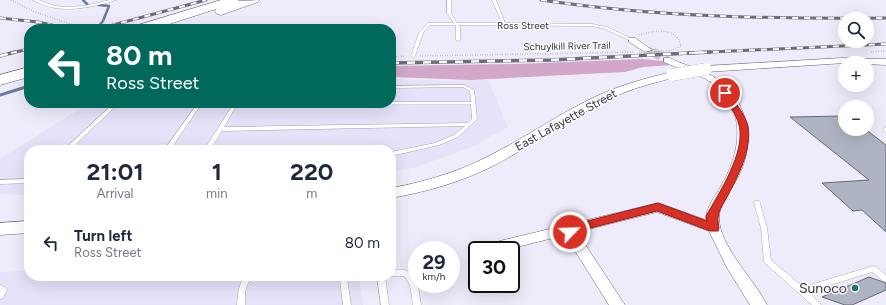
<!DOCTYPE html>
<meta charset="utf-8">
<style>
:root{--surface:#fff;--page:#f2f2f3;--text:#1f2937;--muted:#747a83}
body{margin:0;font-family:Figtree,sans-serif;background:var(--page);color:var(--text);height:100vh;display:flex;flex-direction:column;font-size:15px;white-space:nowrap}
*{box-sizing:border-box;margin:0}
p{font-size:13px;color:var(--muted)}
.icon{flex:none;width:22px;height:22px;fill:none;stroke:currentColor;stroke-width:2;stroke-linecap:round;stroke-linejoin:round}
.map{position:relative;flex:1;overflow:hidden}
.details{position:absolute;left:24px;top:145px;width:372px;height:136px;display:flex;flex-direction:column;background:var(--surface);border-radius:16px;box-shadow:0 4px 16px #0002}
.details>*{flex:none}
.top-card{position:absolute;left:24px;top:24px;width:372px;height:84px;border-radius:16px;box-shadow:0 4px 16px #0002;background:#00695c;color:#fff;overflow:hidden}
.tools{position:absolute;left:838px;top:12px;display:grid;gap:8px}
.tools a{display:grid;place-items:center;width:36px;height:36px;border-radius:50%;background:var(--surface);box-shadow:0 4px 16px #0002;font-size:20px}
.speed{position:absolute;left:408px;top:241px;display:flex;gap:8px;font-size:20px;font-weight:700;text-align:center}
.speed>*{display:grid;place-content:center;width:52px;height:52px;border-radius:50%;background:var(--surface);box-shadow:0 4px 16px #0002;line-height:1}
.speed small{font-size:10px;font-weight:400}
.speed .limit{border:2px solid #111;border-radius:6px;background:#fff;color:#111}
.pin{position:absolute;display:grid;place-items:center;width:34px;height:34px;color:#fff;margin:-17px;border:2px solid #fff;border-radius:50%;box-shadow:0 1px 4px #0007}
.me{position:absolute;width:44px;margin:-22px;rotate:66deg;stroke-linejoin:round;filter:drop-shadow(0 0 3px #0008)}
.turn{display:flex;align-items:center;gap:14px;height:84px;padding:0 16px;font-size:18px}
.turn .icon{width:52px;height:52px;stroke-width:2.5}
.turn b{display:block;font-size:28px;line-height:34px}
.eta{display:flex;justify-content:space-evenly;align-items:center;height:68px;text-align:center}
.eta b{font-size:24px;font-weight:700;line-height:28px}
ul{padding:0;list-style:none}
li{display:flex;align-items:center;gap:12px;height:60px;padding:0 16px}
li div{flex:1}
li b{display:block;font-size:15px}
li em{font-style:normal}
.map>svg:first-child{display:block}
</style>
<div class="map">
<svg width="886" height="305" viewBox="0 0 886 305">
<rect width="100%" height="100%" fill="#eeecfb"/>
<!-- built -->
<g fill="#e5e2f9">
<path d="M391 79 450 81 488 80 508 127 472 147 416 167 391 172V150H29V195L0 194V159L89 103H391Z"/>
<path d="M29 271V276H359L363 305H0V272Z"/>
</g>
<!-- forest -->
<path fill="#d2a7c9" d="M642 59 663 61 672 65 643 67 625 72 471 80 391 77V66L517 64Z"/>
<g fill="none" stroke-linecap="round" stroke-linejoin="round">
<!-- stream-far1 -->
<g stroke="#667e9a" stroke-width="2.5">
<path d="M83 0 87 4"/>
<path d="M97 28 103 21 109 6 99 5"/>
</g>
<!-- stream -->
<path stroke="#667e9a" stroke-width="3" d="M0 95 29 86"/>
</g>
<!-- building -->
<g fill="#afb4c2" stroke="#656976">
<path d="M845 116V129H865L886 145V232L862 210 853 211 822 183 869 180 790 117Z"/>
<path d="M869 277 886 283V290L852 305H845L822 297Z"/>
</g>
<g fill="none" stroke-linecap="round" stroke-linejoin="round">
<!-- minor-tunnel-far1 -->
<path stroke="#c9c7d5" stroke-width="7" stroke-dasharray="7 3.5" stroke-linecap="butt" d="M648 50 655 53"/>
<!-- minor-tunnel -->
<path stroke="#c9c7d5" stroke-width="9" stroke-dasharray="9 4.5" stroke-linecap="butt" d="M653 52 667 60"/>
<defs>
<g id="service">
<path d="M33 0H38L55 6 65 7 84 6 110 0H116C110 2 104 4 98 5 76 10 53 12 33 0Z"/>
<path d="M447 0H451V13L457 23H502L492 0H496L505 23 592 24 607 27 634 40 631 41 605 29 592 26 459 25 460 27V40L458 41 456 40V27L455 25H430L423 33 415 56 414 57H412L411 56 419 33 428 23H454L447 13Z"/>
<path d="M464 85 474 90 477 119 458 137 439 145 391 156V152L435 143 454 135 465 126 222 131 210 150H204L234 103H391V102H471L470 91 463 87 391 88V86ZM471 104 472 119 468 123 224 127 236 106Z"/>
<path d="M114 103H119L75 145V150H69L70 144Z"/>
<path d="M198 103H202L170 150H164Z"/>
<path d="M886 127V132L883 130 884 128Z"/>
<path d="M29 179V183L0 184V180Z"/>
<path d="M755 201H759L760 203 767 228 771 260 803 287 873 266 876 267 886 275V282L883 281 872 272 808 292 820 303 821 305H812L765 263 764 261 761 228 754 203Z"/>
<path d="M391 270C395 270 400 269 404 270 418 273 419 293 421 305H413C411 295 412 282 403 276H391Z"/>
<path d="M246 276H257C255 279 252 280 249 282 244 288 245 298 245 305H237C238 294 238 284 246 276Z"/>
<path d="M336 276H346L347 278 351 305H343L340 280Z"/>
<path d="M377 276H385L389 305H381Z"/>
<path d="M0 285 6 288 7 290 3 298 0 299Z"/>
</g>
<g id="minor">
<path d="M629 38H635L652 50 645 52 629 42Z"/>
<path d="M664 58H670C685 66 703 69 717 79 749 102 756 143 738 177 733 187 718 207 719 218 719 246 755 280 767 305H750L726 266 709 231 657 212 577 232 625 305H609L565 235 505 250 499 249 497 245 499 241 504 240 658 203 706 220C705 208 717 194 722 184 742 150 747 106 709 81 695 72 679 69 664 62Z"/>
</g>
<g id="tertiary">
<path d="M842 58 886 59V65L845 63 706 72 701 69 706 66Z"/>
<path d="M672 72 676 73 678 75 676 77C658 82 640 86 623 93 577 112 537 143 493 166 461 182 426 192 391 198V188C430 181 467 169 502 149 534 132 564 111 597 96 621 85 646 78 672 72Z"/>
<path d="M29 221V233L0 235V223Z"/>
</g>
<g id="motorway">
<path d="M221 0H239L238 1 260 0 258 2 221 15 217 14 215 11 216 9 154 29H133L135 26Z"/>
<path d="M29 67V77L0 85V75Z"/>
</g>
</defs>
<!-- service casing -->
<use href="#service" stroke="#686673" stroke-width="0.5"/>
<!-- minor casing -->
<use href="#minor" stroke="#686673" stroke-width="1"/>
<!-- tertiary casing -->
<use href="#tertiary" stroke="#686673" stroke-width="1"/>
<!-- motorway casing -->
<use href="#motorway" stroke="#686673" stroke-width="1"/>
<!-- path -->
<g stroke="#9998a2" stroke-width="1.5" stroke-dasharray="0.5 2" stroke-linecap="butt">
<path d="M11 0 35 12 85 29"/>
<path d="M639 35C654 31 677 26 681 46L672 50 658 52"/>
<path d="M871 52 886 51"/>
<path d="M420 56 634 52"/>
<path d="M391 57 406 56"/>
</g>
<!-- service -->
<use href="#service" fill="#fff" fill-rule="evenodd"/>
<!-- minor -->
<use href="#minor" fill="#fff" fill-rule="evenodd"/>
<!-- tertiary -->
<use href="#tertiary" fill="#fff" fill-rule="evenodd"/>
<!-- motorway -->
<use href="#motorway" fill="#fff" fill-rule="evenodd"/>
<defs>
<g id="rail-far1">
<path d="M541 0C656 17 770 19 886 18"/>
<path d="M0 18 38 22 70 29"/>
<path d="M98 29 206 0"/>
<path d="M11 53 29 49"/>
<path d="M689 53 886 44"/>
</g>
<g id="rail">
<path d="M0 56 15 52"/>
<path d="M391 63 551 60 710 52"/>
</g>
</defs>
<!-- rail-far1 casing -->
<use href="#rail-far1" stroke="#6f6e77" stroke-width="3"/>
<!-- rail casing -->
<use href="#rail" stroke="#6f6e77" stroke-width="3.5"/>
<!-- rail-far1 -->
<use href="#rail-far1" stroke="#fbfbfe" stroke-width="2" stroke-dasharray="6" stroke-linecap="butt"/>
<!-- rail -->
<use href="#rail" stroke="#fbfbfe" stroke-width="2.5" stroke-dasharray="8" stroke-linecap="butt"/>
<defs>
<path id="tertiary-bridge" d="M672 75 706 69"/>
</defs>
<!-- tertiary-bridge casing -->
<use href="#tertiary-bridge" stroke="#686673" stroke-width="12" stroke-linecap="butt"/>
<!-- path-bridge -->
<path stroke="#9998a2" stroke-width="1.5" stroke-dasharray="0.5 2" stroke-linecap="butt" d="M639 52H657"/>
<!-- tertiary-bridge -->
<use href="#tertiary-bridge" stroke="#fff" stroke-width="12"/>
</g>
<!-- route -->
<path fill="#d93025" stroke="#8d1f18" d="M722 91H727C734 101 745 114 748 126 752 150 738 176 727 197 720 210 716 213 719 228L718 231H710L657 211 575 232 573 235H566L563 229 564 227 658 203 707 221 706 216C719 193 746 152 739 125 736 113 727 103 721 93Z"/>
<!-- markers -->
<circle fill="#27716b" stroke="#fbfbfe" stroke-width="1.5" cx="855" cy="288" r="4"/>
<g text-anchor="middle" dominant-baseline="central" stroke-width="3" stroke-linejoin="round" paint-order="stroke">
<!-- far-street labels -->
<g font-size="10" fill="#36353b" stroke="#fbfbfe">
<text x="523" y="25">Ross Street</text>
<text transform="translate(567 46) rotate(-1)">Schuylkill River Trail</text>
</g>
<!-- street labels -->
<g font-size="12" fill="#36353b" stroke="#fbfbfe">
<text transform="translate(566 120) rotate(-29)">East Lafayette Street</text>
</g>
<!-- near-poi labels -->
<g font-size="14" fill="#36353b" stroke="#fbfbfe" text-anchor="end">
<text x="847" y="288">Sunoco</text>
</g>
</g>
</svg>
<div class="tools">
<a><svg class="icon" aria-label="search" viewBox="0 0 24 24"><circle cx="10" cy="10" r="6"/><path d="M15 15l6 6"/></svg></a>
<a>+</a>
<a>−</a>
</div>
<div class="speed"><div>29<small>km/h</small></div><div class="limit">30</div></div>
<div class="pin" style="left:725px;top:93px;background:#d93025"><svg class="icon" aria-label="arrive" viewBox="0 0 24 24"><path d="M6 21V4h12l-3 4 3 4H6"/></svg></div>
<svg class="me" style="left:570px;top:232px" viewBox="-20 -20 40 40"><circle r="17" fill="#d93025" stroke="#fff" stroke-width="3"/><path d="M0-11L8 9 0 5-8 9z" fill="#fff"/></svg>
<div class="top-card">
<div class="turn"><svg class="icon" aria-label="left" viewBox="0 0 24 24"><path d="M17 20v-9H6M10 6l-5 5 5 5"/></svg><div><b>80 m</b>Ross Street</div></div>
</div>
<section class="details">
<div class="eta">
<div><b>21:01</b><p>Arrival</p></div>
<div><b>1</b><p>min</p></div>
<div><b>220</b><p>m</p></div>
</div>
<ul>
<li><svg class="icon" aria-label="left" viewBox="0 0 24 24"><path d="M17 20v-9H6M10 6l-5 5 5 5"/></svg><div><b>Turn left</b><p>Ross Street</p></div><em>80 m</em></li>
</ul>
</section>
</div>
